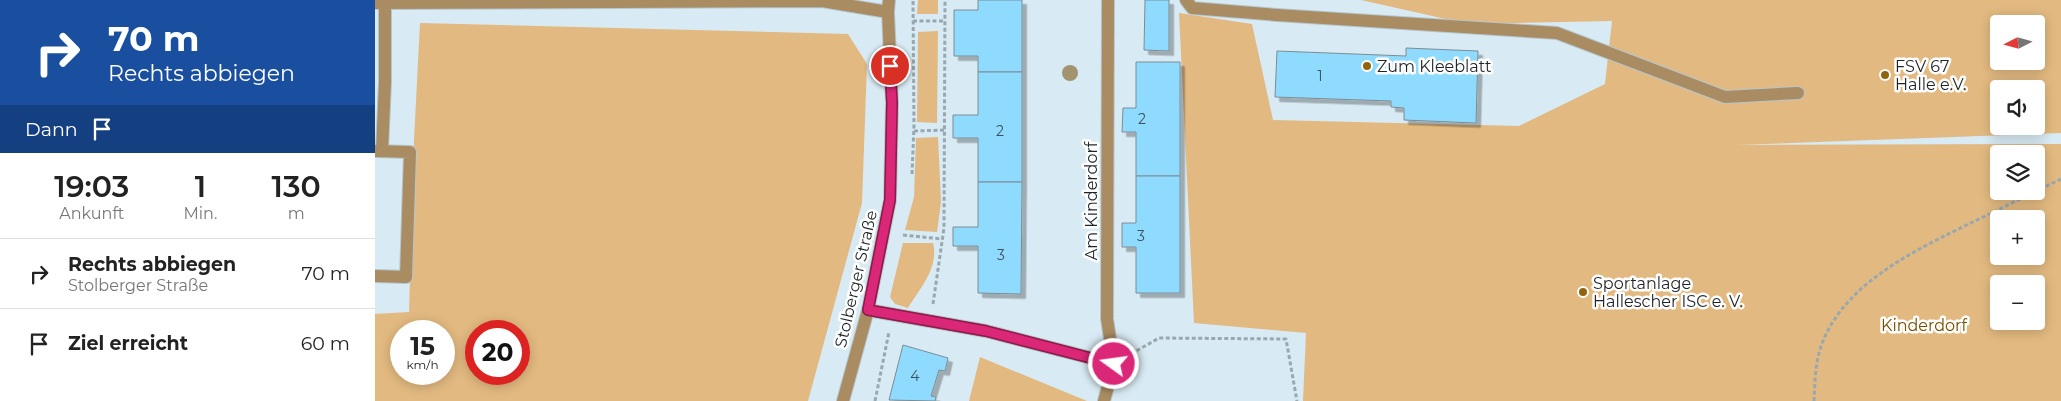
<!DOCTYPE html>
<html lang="de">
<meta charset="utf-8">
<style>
:root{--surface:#fff;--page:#f2f2f2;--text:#222;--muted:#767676;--line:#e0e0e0}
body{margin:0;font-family:Montserrat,sans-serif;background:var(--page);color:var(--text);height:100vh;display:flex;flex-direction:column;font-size:19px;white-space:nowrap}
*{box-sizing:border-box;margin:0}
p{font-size:16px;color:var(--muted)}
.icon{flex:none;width:28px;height:28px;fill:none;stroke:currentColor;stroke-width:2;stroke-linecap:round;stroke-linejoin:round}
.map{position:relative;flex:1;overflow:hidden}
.drawer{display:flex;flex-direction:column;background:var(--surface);width:375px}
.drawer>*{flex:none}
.banner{background:#1a4fa0;color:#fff;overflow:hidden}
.needle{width:32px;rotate:264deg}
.fabs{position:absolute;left:1615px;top:15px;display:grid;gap:10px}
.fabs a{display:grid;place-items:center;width:55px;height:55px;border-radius:5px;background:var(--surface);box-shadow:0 2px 12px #0003;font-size:25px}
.speed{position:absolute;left:15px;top:320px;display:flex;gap:10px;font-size:25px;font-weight:700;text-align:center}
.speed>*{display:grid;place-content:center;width:65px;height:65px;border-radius:50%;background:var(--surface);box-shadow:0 2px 12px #0003;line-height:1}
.speed small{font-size:12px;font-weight:400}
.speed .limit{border:8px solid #d22;background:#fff;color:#111}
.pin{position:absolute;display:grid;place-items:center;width:42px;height:42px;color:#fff;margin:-21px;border:2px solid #fff;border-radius:50%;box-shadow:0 1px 5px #0007}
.me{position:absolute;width:55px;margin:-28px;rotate:284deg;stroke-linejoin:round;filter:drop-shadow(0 0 4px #0008)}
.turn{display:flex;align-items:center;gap:18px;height:105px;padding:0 25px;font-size:22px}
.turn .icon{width:65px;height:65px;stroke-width:2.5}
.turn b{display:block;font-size:35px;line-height:42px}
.then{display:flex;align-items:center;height:48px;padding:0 25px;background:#0003;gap:10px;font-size:19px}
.eta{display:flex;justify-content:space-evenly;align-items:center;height:85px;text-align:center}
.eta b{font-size:30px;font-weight:600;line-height:35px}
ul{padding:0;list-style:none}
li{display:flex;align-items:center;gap:15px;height:70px;padding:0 25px;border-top:1px solid var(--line)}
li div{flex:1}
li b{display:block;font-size:19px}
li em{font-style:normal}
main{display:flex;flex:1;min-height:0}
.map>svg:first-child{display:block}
</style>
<main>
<section class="drawer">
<div class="banner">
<div class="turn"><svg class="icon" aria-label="right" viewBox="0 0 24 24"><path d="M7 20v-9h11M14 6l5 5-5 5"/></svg><div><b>70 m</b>Rechts abbiegen</div></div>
<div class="then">Dann<svg class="icon" aria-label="arrive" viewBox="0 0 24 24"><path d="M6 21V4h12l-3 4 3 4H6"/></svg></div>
</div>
<div class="eta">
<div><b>19:03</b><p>Ankunft</p></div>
<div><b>1</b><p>Min.</p></div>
<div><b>130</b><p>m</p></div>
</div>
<ul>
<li><svg class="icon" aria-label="right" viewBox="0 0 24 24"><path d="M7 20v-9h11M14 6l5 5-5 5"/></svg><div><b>Rechts abbiegen</b><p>Stolberger Straße</p></div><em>70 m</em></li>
<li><svg class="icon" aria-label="arrive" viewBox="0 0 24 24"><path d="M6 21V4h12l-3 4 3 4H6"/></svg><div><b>Ziel erreicht</b></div><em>60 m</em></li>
</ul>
</section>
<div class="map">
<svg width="1686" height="401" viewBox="0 0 1686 401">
<defs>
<filter id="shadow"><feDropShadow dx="4.5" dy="4.5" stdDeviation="0" flood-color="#0004"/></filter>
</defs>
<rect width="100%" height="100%" fill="#d8eaf3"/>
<!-- green -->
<g fill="#e2b980" fill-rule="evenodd">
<path d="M543 0H563V14H542Z"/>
<path d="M986 0H1686V133L1361 145 1686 144V401H928L931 333 819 323 804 13 877 24 898 120 1144 126 1230 84 1237 21 1093 24ZM1624 24H1661V61H1624ZM1624 89H1661V126H1624ZM1624 154H1661V191H1624ZM1624 219H1661V256H1624ZM1624 284H1661V321H1624Z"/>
<path d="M45 23 473 34 492 64 487 203 433 401H0V314L34 312 39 140ZM26 331H69V374H26ZM101 331H144V374H101Z"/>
<path d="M563 31 562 123 542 122 543 32Z"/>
<path d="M563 137 566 202 562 232 530 230 539 197 541 138Z"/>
<path d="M528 243H558C564 268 545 288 533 308L520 304 515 297Z"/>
<path d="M605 357 712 401H594Z"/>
</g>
<!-- building -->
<g fill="#8fdbff" stroke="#7c8c94" filter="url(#shadow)">
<path d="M603 0H647V72H603V56H579V10H603Z"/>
<path d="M770 0H794V51L769 50Z"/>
<path d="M1031 48 1103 51 1101 123 1029 120V108L1016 107V101L900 97 902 51 1031 56Z"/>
<path d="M761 62H805V176H761V132H747L748 108H761Z"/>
<path d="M603 72H647V182H603V138H578V115H603Z"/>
<path d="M761 176H805V293H761V247H747V223H761Z"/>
<path d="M603 182H647L646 294 603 293V246H578V227H603Z"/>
<path d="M528 345 573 358 570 371 564 370 556 396 561 397 560 401 514 400Z"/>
</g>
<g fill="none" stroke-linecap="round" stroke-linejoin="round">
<defs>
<g id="minor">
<path d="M811 0 817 8 902 15 1182 33 1350 97 1423 93"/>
<path d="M0 3 447 1 513 12 514 0"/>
<path d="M0 151 35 152 31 277 0 276"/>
<path d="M7 151 10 82V3"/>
<path d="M493 310 611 331 739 364"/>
<path d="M468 401 493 310 515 200 517 103 513 12"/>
<path d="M729 401 739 364 732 319 733 0"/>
</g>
</defs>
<!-- minor casing -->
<use href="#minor" stroke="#b6c6ce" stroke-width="14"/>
<!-- path -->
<g stroke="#99a7af" stroke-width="3" stroke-dasharray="4 2.5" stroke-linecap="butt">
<path d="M538 21H570"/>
<path d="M539 131 571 130"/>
<path d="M537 174 539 126 538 0"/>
<path d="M528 235 567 239"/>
<path d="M558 304 569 228 570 0"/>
<path d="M756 354 784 338 911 339 922 401"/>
<path d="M500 401 514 332"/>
<path d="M1439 401C1440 381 1440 360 1448 341 1473 280 1545 248 1600 221 1629 207 1657 193 1686 179"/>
</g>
<!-- minor -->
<use href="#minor" stroke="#a98c62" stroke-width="12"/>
</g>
<!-- trees -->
<circle fill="#a2946d" cx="695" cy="73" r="8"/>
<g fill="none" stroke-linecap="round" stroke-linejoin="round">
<defs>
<path id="route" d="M515 66 517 103 515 200 493 310 611 331 739 364"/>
</defs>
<!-- route casing -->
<use href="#route" stroke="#8e194d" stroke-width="12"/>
<!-- route -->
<use href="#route" stroke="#db2777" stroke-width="9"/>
</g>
<!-- markers -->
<g fill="#91640f" stroke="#fff" stroke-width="2">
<circle cx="992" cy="66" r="5"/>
<circle cx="1510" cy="75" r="5"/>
<circle cx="1208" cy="292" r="5"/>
</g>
<g text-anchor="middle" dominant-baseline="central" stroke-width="5" stroke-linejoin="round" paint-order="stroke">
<!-- number labels -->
<g font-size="14" fill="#3a515d">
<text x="945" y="76">1</text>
<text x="767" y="119">2</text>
<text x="625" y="131">2</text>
<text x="766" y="236">3</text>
<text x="626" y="255">3</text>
<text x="540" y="376">4</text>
</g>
<!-- poi labels -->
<g font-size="16" fill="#1d2327" stroke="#fff" text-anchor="start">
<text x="1002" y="66">Zum Kleeblatt</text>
<text x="1520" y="66">FSV 67<tspan x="1520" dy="18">Halle e.V.</tspan></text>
<text x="1218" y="283">Sportanlage<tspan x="1218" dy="18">Hallescher ISC e. V.</tspan></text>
</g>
<!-- street labels -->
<g font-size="16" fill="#1d2327" stroke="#fff">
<text transform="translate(716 201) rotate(-90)">Am Kinderdorf</text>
<text transform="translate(481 279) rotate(-77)">Stolberger Straße</text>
</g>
<!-- park labels -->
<g font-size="16" fill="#754e00" stroke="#fff">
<text x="1549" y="325">Kinderdorf</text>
</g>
</g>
</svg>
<div class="fabs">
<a><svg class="needle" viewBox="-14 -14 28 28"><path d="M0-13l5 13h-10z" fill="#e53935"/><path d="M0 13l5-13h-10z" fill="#767676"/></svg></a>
<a><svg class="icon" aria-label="sound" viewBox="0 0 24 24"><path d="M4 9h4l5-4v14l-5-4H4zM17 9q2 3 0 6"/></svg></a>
<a><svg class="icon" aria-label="layers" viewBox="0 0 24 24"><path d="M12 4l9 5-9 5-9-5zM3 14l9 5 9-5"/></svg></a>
<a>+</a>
<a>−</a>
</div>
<div class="speed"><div>15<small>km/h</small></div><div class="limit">20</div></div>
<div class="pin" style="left:515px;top:66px;background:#d93025"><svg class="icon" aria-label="arrive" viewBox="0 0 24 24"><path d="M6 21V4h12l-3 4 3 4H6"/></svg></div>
<svg class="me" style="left:739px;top:364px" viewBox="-20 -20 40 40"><circle r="17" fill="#db2777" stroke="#fff" stroke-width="3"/><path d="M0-11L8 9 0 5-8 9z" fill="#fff"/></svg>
</div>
</main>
